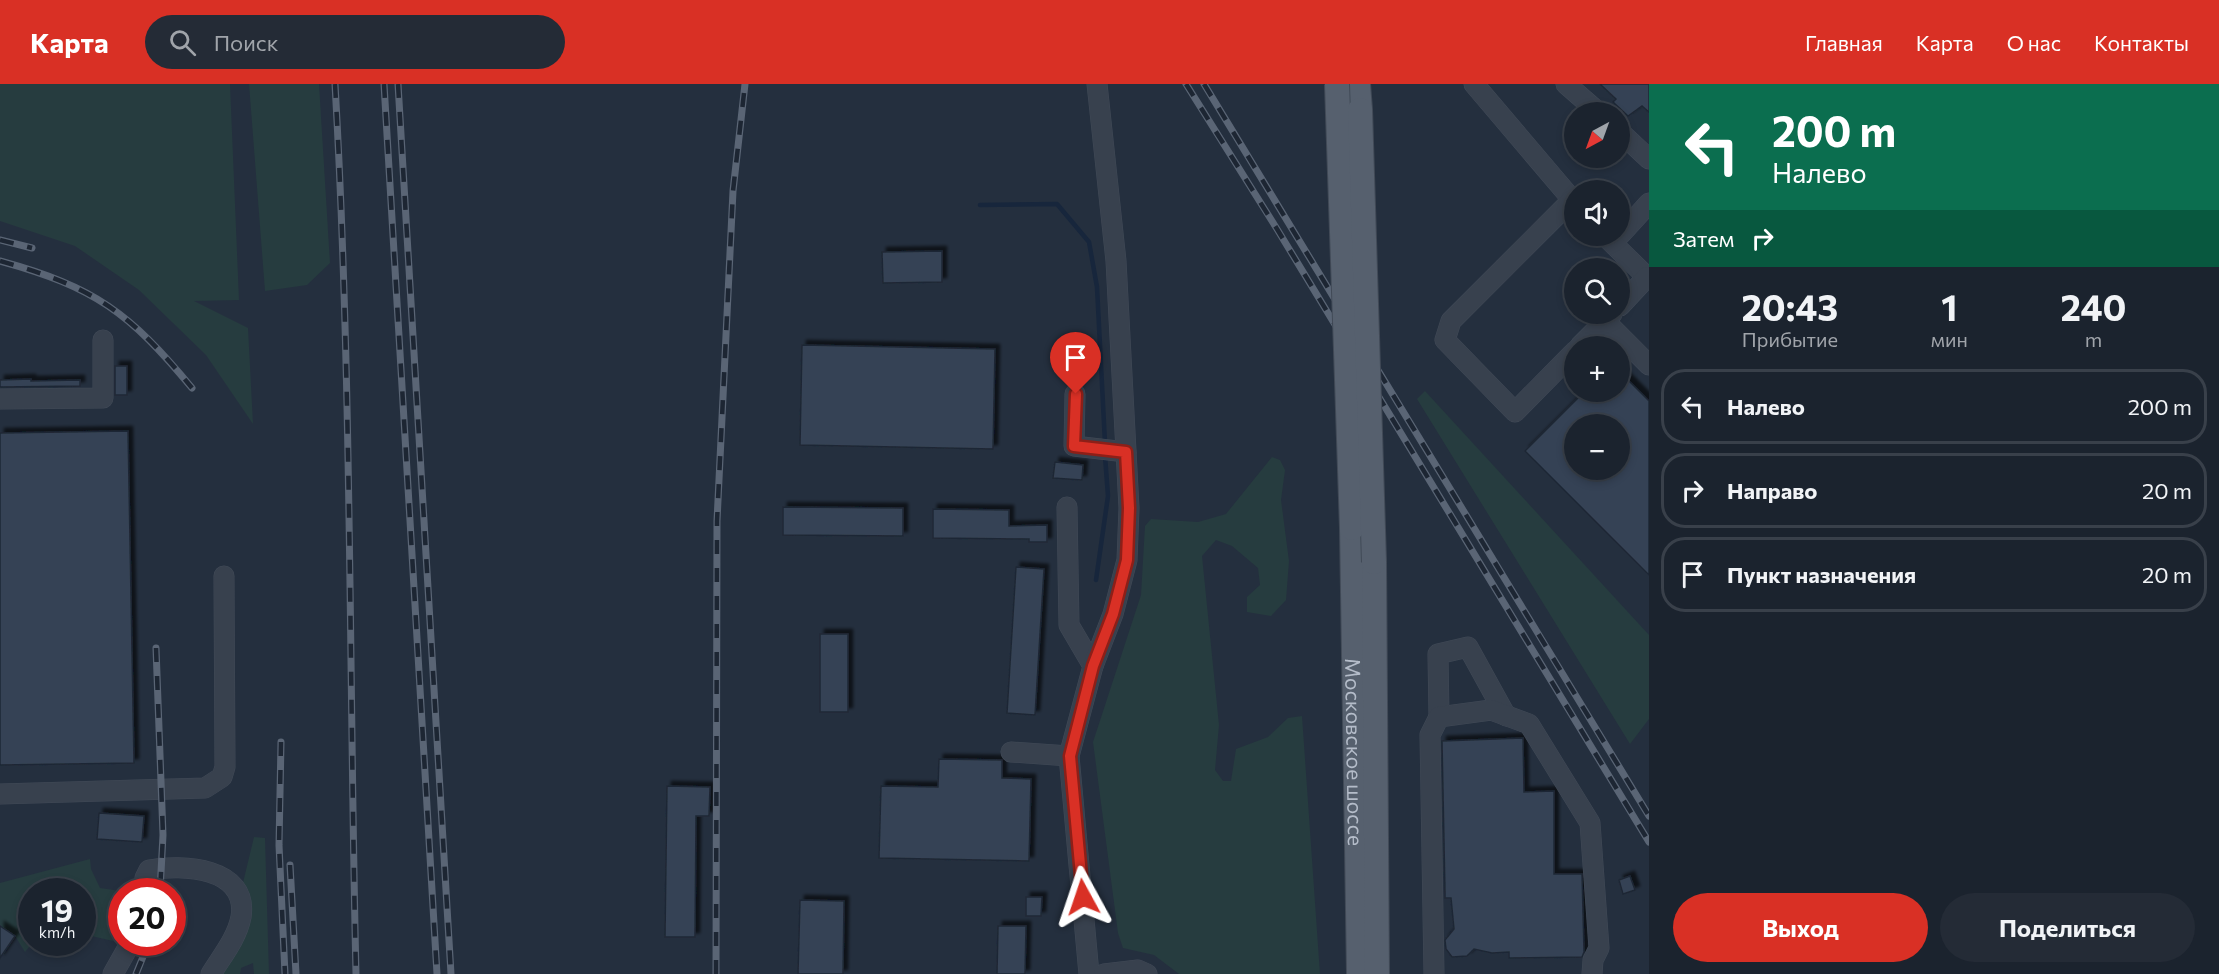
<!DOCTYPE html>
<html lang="ru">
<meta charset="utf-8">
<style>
:root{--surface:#1b232e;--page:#242b36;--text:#f1f3f6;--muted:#a0a4aa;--line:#39404a;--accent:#d93025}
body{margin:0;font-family:Commissioner,sans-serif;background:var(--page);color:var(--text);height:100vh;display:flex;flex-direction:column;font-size:22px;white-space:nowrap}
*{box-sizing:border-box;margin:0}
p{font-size:20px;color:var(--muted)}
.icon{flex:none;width:33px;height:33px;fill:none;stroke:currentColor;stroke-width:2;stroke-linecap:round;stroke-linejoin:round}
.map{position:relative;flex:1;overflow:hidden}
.sheet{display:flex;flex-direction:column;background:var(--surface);width:570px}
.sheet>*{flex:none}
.top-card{background:#0b6e4f;color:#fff;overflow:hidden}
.needle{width:39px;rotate:221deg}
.controls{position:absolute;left:1564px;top:18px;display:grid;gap:12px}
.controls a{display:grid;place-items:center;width:66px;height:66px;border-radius:50%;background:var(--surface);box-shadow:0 3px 9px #0003,0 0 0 2px var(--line);font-size:30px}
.speed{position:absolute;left:18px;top:794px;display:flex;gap:12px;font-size:30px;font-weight:700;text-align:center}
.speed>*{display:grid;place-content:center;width:78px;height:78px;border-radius:50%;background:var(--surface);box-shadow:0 3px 9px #0003,0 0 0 2px var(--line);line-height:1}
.speed small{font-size:15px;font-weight:400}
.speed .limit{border:9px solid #d22;background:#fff;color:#111}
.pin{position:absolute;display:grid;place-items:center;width:51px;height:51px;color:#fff;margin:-62px -26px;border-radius:50% 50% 50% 0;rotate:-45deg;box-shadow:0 0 6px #0007}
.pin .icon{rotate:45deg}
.me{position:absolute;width:66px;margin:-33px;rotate:355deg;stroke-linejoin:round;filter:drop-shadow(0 0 4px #0008)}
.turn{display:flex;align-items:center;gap:21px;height:126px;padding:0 24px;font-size:27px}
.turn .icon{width:78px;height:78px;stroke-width:2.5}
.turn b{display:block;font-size:42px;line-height:51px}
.then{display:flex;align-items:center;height:57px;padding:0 24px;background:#0003;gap:12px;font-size:22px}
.eta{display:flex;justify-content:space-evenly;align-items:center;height:102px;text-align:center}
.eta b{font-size:36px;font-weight:700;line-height:42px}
.primary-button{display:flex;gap:12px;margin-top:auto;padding:12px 24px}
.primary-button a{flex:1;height:69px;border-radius:36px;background:var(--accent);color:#fff;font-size:24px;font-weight:700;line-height:69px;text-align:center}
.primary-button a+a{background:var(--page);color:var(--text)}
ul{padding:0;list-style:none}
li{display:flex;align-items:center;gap:18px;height:75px;margin:0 12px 9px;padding:0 12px;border:3px solid var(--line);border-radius:24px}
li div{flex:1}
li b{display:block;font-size:22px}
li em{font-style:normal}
header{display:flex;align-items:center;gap:36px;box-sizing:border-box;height:84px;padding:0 30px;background:var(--accent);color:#fff}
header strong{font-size:28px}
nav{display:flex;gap:33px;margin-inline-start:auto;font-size:21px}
.search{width:420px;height:54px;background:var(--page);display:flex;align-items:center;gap:15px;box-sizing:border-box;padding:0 21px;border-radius:33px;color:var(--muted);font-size:22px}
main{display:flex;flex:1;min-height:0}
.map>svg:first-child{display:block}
</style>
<header>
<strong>Карта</strong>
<div class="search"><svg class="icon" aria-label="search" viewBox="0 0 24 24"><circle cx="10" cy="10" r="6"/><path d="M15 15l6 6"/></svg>Поиск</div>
<nav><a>Главная</a><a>Карта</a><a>О нас</a><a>Контакты</a></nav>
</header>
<main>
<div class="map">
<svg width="1649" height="890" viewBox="0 0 1649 890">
<defs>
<filter id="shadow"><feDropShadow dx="4.5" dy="-4.5" stdDeviation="1.5" flood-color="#0009"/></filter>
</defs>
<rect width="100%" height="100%" fill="#242f3e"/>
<!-- green -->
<g fill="#263c3f">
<path d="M0 0H230L239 216 194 217 248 244 253 340 206 271 139 206 75 162 0 137Z"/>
<path d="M249 0H319L330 179 307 201 265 207Z"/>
<path d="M1425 307 1649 551V635L1630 660 1417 315Z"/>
<path d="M1272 373 1280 376 1285 386 1281 416 1289 477 1286 516 1271 532 1247 528V513L1260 501 1258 484 1232 462 1216 456 1202 472 1219 641 1215 686 1223 697H1231L1236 665 1268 653 1288 634 1302 632 1320 890H1179L1154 871 1123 864 1118 849 1093 658 1141 511 1145 442 1151 435 1198 438 1226 430Z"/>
<path d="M254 753 265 754 269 890H254L253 879 241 884 240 890H221Z"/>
<path d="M90 775 91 785 100 804 121 807V838L113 857 83 850 82 807H32L31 832H29L31 834 33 858 25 868 15 852 0 842V799Z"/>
</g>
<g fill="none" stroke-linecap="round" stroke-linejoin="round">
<!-- stream -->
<g stroke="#17263c" stroke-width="4.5">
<path d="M980 121 1057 120 1089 158 1097 203 1105 359"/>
<path d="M1096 496 1108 412 1105 372"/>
</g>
</g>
<!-- building -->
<g fill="#364354" stroke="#1f2835" stroke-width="1.5" fill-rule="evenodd" filter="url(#shadow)">
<path d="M1600 0H1649V28L1642 22 1628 32 1613 18 1616 15Z"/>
<path d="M942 167V198L883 199 882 168Z"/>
<path d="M802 261 995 265 993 365 800 361Z"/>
<rect x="115" y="282" width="12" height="29"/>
<path d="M1620 288 1649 317V491L1525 367 1584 308H1620ZM1575 340H1620V386H1575Z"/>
<path d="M31 295V297L80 296V302L0 303V296Z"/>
<path d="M128 347 134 679 0 681V349Z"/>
<path d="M1055 378 1083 381 1082 396 1053 394Z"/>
<path d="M783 423 903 424V452L783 451Z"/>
<path d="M933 425 1009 426V442L1047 441V458H1029V455L933 454Z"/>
<path d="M1016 483 1044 485 1035 631 1007 629Z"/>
<rect x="820" y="550" width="28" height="78"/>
<path d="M1523 654 1524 708 1554 707V790H1582L1584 868 1582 873 1509 874V868L1492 869 1474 865 1467 872 1452 873 1446 865 1445 856 1454 845 1451 814H1445V809L1442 657Z"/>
<path d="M939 675 1002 676V694L1031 695 1029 777 879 774 881 702 938 703Z"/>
<path d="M667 702 710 703 709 732H696L695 853H665Z"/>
<path d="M99 729 144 732 142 758 97 755Z"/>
<path d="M1630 792 1635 806 1623 810 1619 796Z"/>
<path d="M1026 813H1042L1041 832H1026Z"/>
<path d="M800 816 844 817 843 890H798Z"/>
<path d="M0 842 15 852 0 874Z"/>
<path d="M998 842H1026L1025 890H997Z"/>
</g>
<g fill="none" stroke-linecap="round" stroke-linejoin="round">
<defs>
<g id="minor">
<path d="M1474 0 1575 119"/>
<path d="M1566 0 1598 28"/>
<path d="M1620 48 1649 75"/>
<path d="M1572 116 1451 237 1445 256 1515 328 1575 267"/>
<path d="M1620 151 1649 119"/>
<path d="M1605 152 1649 195"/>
<path d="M1620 222 1647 193"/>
<path d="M1605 237 1649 281"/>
<path d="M1580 262 1612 230"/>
<path d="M1075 310 1074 362 1126 368"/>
<path d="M0 315 103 314V256"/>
<path d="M1067 423 1069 541 1093 582 1069 672 1089 890"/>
<path d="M1093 582 1113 530 1127 476 1129 424 1116 177 1097 0"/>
<path d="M1439 633 1438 570 1468 563 1506 632"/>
<path d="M1011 668 1069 672"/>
<path d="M0 710 205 704 222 693 225 683 224 492"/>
<path d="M144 807 145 794 149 786C182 780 249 783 241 833 237 854 222 872 211 890"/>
<path d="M113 890 131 858"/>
<path d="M1104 890 1138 886 1147 890"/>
<path d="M1434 890 1430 651 1439 633 1491 626 1529 640 1590 739 1599 864 1593 876 1592 890"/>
</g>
<g id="major">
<path d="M1358 0 1360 26"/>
<path id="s1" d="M1352 444 1359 890"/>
<path d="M1374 478 1377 890"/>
</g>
</defs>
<!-- minor casing -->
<use href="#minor" stroke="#414a57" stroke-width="21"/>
<!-- major casing -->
<use href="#major" stroke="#414a57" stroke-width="26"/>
<!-- minor -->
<use href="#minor" stroke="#38414e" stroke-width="20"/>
<!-- major -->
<use href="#major" stroke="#56606e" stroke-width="24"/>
<defs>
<g id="rail">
<path d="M335 0C352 296 349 594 356 890"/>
<path d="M384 0 437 890"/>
<path d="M398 0 451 890"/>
<path d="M1186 0 1277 145 1649 758"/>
<path d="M1204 0 1649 732"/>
<path d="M0 156 32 164"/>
<path d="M0 177C95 203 130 229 192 304"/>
<path d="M156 564 163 751 160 807"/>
<path d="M281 658 279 761 285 890"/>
<path d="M290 781 296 890"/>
<path d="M136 890 149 858"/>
<path d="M716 890 717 437 733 107 745 0"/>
</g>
</defs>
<!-- rail casing -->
<use href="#rail" stroke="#5a6575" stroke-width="7"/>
<!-- rail -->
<use href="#rail" stroke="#1d2633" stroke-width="4.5" stroke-dasharray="14" stroke-linecap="butt"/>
<defs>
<g id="major-bridge">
<path d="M1337 0 1352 444"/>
<path d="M1360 26 1374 478"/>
</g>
</defs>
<!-- major-bridge casing -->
<use href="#major-bridge" stroke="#414a57" stroke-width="26" stroke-linecap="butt"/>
<!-- major-bridge -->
<use href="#major-bridge" stroke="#56606e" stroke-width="24"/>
</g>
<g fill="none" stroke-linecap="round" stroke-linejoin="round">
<defs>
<path id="route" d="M1076 310 1074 362 1126 368 1129 424 1127 476 1113 530 1093 582 1070 672 1083 813"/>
</defs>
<!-- route casing -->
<use href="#route" stroke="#8d1f18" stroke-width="15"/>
<!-- route -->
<use href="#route" stroke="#d93025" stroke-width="10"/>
</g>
<g text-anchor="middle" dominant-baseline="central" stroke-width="6" stroke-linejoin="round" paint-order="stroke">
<!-- street labels -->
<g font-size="21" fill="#b4bcc9" stroke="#1d2633">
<text stroke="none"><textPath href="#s1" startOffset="224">Московское шоссе</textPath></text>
</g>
</g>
</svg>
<div class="controls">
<a><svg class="needle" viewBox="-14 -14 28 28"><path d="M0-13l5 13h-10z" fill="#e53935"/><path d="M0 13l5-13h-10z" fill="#a0a4aa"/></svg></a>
<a><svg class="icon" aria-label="sound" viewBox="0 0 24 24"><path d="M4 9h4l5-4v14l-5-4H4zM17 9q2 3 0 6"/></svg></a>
<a><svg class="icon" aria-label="search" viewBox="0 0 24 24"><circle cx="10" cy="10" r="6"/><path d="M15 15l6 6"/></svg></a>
<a>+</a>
<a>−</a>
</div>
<div class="speed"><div>19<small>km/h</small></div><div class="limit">20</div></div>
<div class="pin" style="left:1076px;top:310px;background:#d93025"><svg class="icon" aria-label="arrive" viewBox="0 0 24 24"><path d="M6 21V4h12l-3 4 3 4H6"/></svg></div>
<svg class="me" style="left:1083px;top:813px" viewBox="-20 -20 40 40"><path d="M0-17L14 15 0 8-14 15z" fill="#d93025" stroke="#fff" stroke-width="4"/></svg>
</div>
<section class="sheet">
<div class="top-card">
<div class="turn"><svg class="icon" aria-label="left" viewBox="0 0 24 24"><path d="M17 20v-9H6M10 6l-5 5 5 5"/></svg><div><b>200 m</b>Налево</div></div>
<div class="then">Затем<svg class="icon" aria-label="right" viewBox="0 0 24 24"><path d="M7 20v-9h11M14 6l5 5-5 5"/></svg></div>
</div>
<div class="eta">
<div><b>20:43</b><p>Прибытие</p></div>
<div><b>1</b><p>мин</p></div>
<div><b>240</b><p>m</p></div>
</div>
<ul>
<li><svg class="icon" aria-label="left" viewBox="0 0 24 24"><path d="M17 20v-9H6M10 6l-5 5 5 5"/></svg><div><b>Налево</b></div><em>200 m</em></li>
<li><svg class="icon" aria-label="right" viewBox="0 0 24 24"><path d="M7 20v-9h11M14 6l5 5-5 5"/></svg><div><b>Направо</b></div><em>20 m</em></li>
<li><svg class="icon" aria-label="arrive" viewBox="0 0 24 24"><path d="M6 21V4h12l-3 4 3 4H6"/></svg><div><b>Пункт назначения</b></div><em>20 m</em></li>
</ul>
<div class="primary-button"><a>Выход</a><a>Поделиться</a></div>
</section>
</main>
